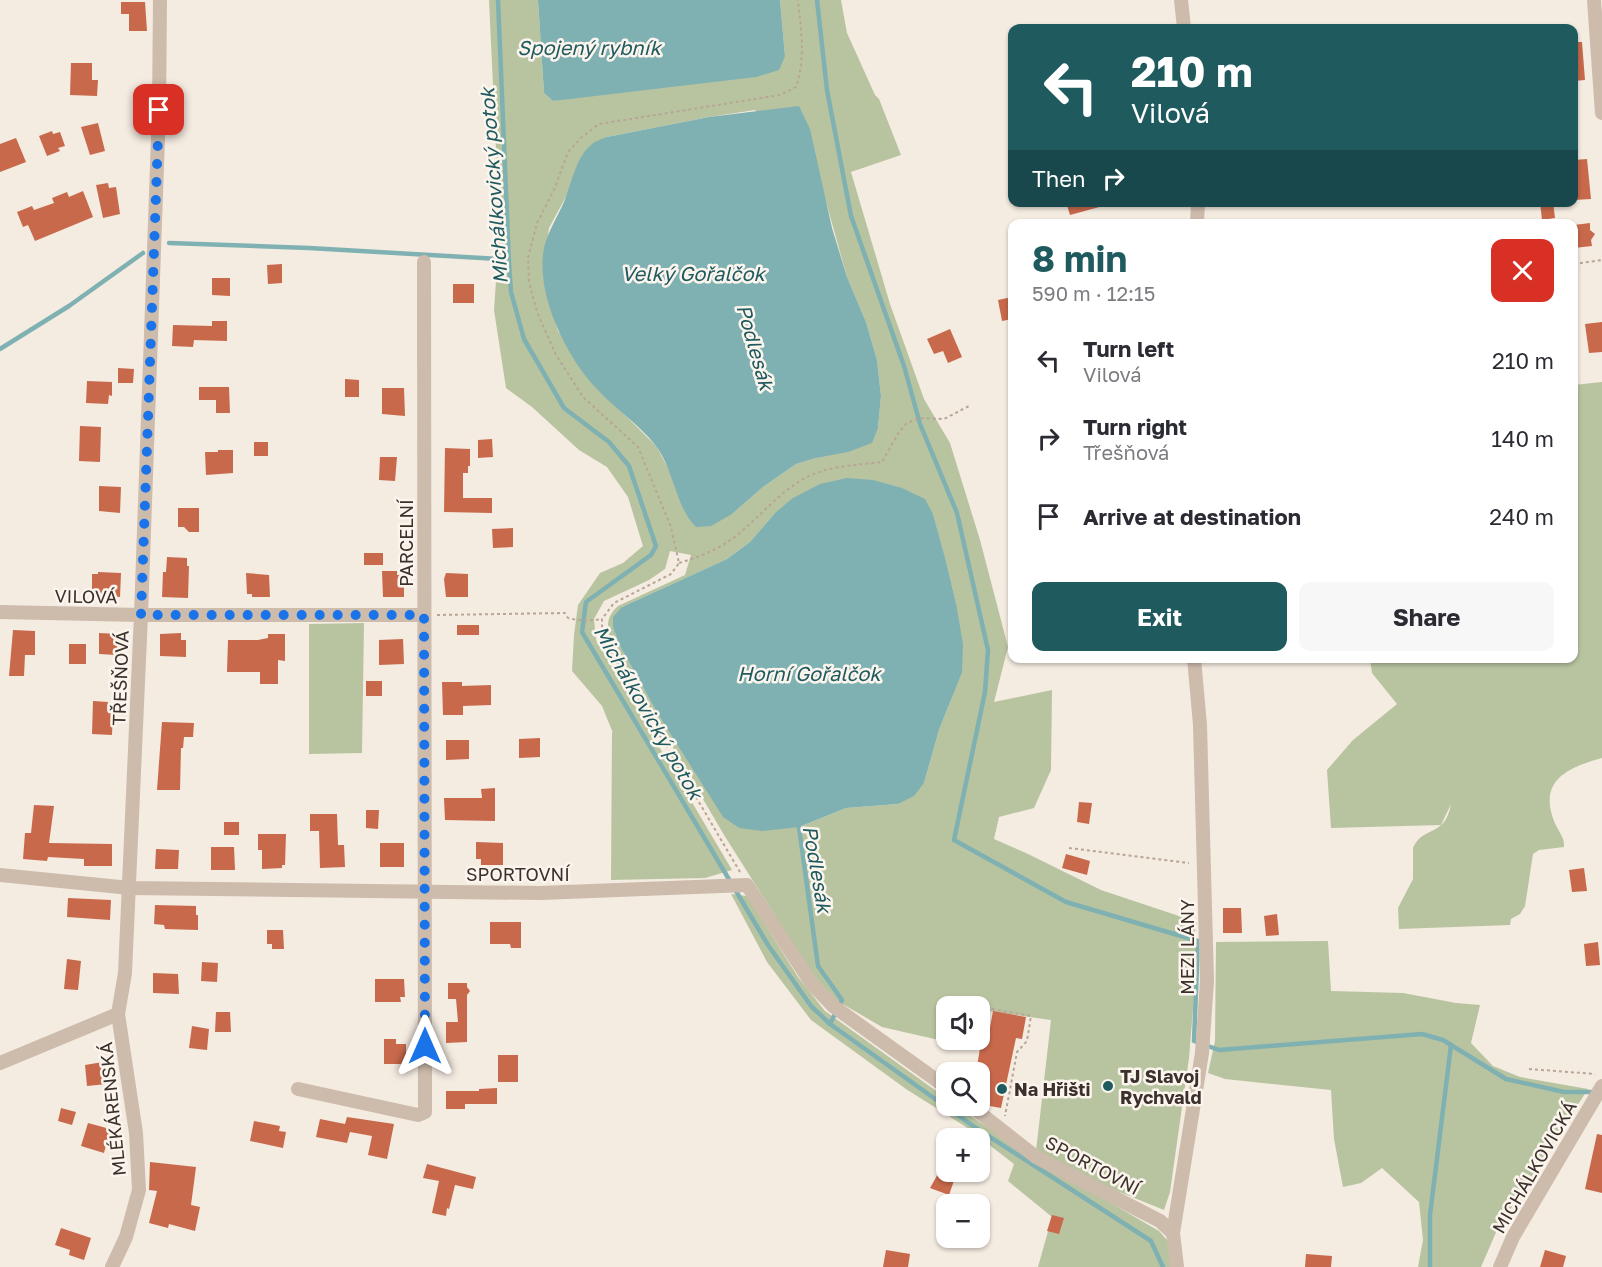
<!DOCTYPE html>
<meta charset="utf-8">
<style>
:root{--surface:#fff;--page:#f7f7f7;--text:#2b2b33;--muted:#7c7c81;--accent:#1f5a5e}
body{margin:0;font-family:"Golos Text",sans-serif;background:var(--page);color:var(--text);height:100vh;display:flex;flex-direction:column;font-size:22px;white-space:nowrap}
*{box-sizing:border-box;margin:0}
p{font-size:20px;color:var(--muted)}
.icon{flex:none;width:33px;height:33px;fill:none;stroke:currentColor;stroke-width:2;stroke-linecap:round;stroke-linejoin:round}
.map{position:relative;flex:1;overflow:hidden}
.side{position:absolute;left:1008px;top:219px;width:570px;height:444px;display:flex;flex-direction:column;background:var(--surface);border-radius:12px;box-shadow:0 2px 4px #0004}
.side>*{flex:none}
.banner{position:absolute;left:1008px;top:24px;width:570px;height:183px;border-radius:12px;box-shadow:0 2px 4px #0004;background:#1f5a5e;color:#fff;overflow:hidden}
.controls{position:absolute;left:936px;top:996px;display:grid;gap:12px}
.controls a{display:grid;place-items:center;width:54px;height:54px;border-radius:12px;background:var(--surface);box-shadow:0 2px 4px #0004;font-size:30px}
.pin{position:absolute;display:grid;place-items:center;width:51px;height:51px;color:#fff;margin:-26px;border-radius:12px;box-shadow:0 3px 9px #0006}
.me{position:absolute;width:66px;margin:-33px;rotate:0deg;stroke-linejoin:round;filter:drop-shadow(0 0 4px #0008)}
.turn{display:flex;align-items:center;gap:21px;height:126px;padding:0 24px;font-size:27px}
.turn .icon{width:78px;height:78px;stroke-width:2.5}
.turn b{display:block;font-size:42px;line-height:51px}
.then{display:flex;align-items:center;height:57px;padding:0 24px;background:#0003;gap:12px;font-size:22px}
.round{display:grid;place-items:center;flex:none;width:63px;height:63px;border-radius:12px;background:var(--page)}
.overview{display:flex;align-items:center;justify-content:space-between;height:102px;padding:0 24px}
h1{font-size:36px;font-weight:700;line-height:45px;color:var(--accent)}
.action{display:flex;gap:12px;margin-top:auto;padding:12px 24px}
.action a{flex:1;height:69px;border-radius:12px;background:var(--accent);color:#fff;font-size:24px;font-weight:700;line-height:69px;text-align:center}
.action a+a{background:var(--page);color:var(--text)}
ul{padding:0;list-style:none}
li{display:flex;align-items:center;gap:18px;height:78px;padding:0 24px}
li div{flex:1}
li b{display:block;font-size:22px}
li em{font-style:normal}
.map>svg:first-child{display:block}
</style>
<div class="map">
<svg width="1602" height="1267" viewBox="0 0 1602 1267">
<rect width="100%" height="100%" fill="#f4ebe1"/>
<!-- green -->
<g fill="#b8c4a0" fill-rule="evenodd">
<path d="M489 0H538L544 93 553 101 598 94 785 56 780 0H841L847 33 875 95 879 99 901 155 851 172 890 304 924 399 950 443 980 540 1008 647 994 702 1052 690 1051 770 1034 808 999 817 994 839 1026 853 1101 890 1197 922 1192 945 1198 947 1189 1058 1170 1192 1164 1210 1090 1180 1036 1151 1051 1020 980 1010V1006H946V1040H953L952 1043 882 1027 834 999 810 971 724 835 610 640C607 625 606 617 618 606L685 575 691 555 670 551 665 569 649 580 604 601 594 619 596 640 732 870 705 878 611 880 612 732 613 733 602 706 572 671 574 635 578 605 600 573 623 563 643 546 628 497 607 467 579 450 532 407 506 388 494 310 498 252 497 220 499 213ZM755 110 820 180 847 277 866 322 877 360 881 396 878 428 816 458 796 464 763 487 732 514 670 472 657 447 624 414 558 331 549 302 543 275 549 228 569 191 607 137 709 117ZM775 513 933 514 956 603 952 697 939 730 924 783 898 804 846 808 799 827 739 828 723 816 659 716 621 648 622 607 727 559 750 542Z"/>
<path d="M1602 382V758C1569 767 1538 780 1554 821 1557 830 1565 837 1564 847L1539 850 1533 854 1525 906 1520 914 1511 919 1510 925 1399 929 1398 908 1413 879V848C1423 825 1445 838 1451 804L1441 825 1331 828 1327 770 1353 740 1397 704 1372 673 1370 659 1574 658V385Z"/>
<path d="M364 623 362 753 309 754V624Z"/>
<path d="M731 894 747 896 798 977 825 1011 946 1098V1106H956L1025 1153 1159 1231 1167 1240 1173 1267H1038L1052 1217 1008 1181 1014 1164 966 1127 906 1089 811 1020 767 962Z"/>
<path d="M1328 941 1331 991 1403 993 1456 1003 1480 1005 1471 1043 1493 1066 1520 1077 1588 1089 1497 1230 1481 1267H1418L1423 1240 1419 1202 1382 1168 1361 1183 1343 1187 1334 1139 1331 1090 1225 1079 1208 1073 1215 1041 1216 942Z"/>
</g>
<!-- water -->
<g fill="#7fb0b2">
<path d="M538 0H780L785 56 779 70 756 77 553 101 544 93Z"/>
<path d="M799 106 810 129 832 228 847 277 866 322 877 360 881 396 878 428 872 443 848 452 816 458 796 464 763 487 732 514 711 526 696 527C677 510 673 468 656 446 639 424 615 409 597 389 566 357 535 293 544 248 548 231 557 218 564 202 571 185 576 157 591 145 595 141 602 139 607 137L709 117Z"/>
<path d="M847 478 873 480 902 488 925 499 933 514 945 558 956 603 963 644 962 672 939 730 924 783 914 796 898 804 846 808 799 827 762 831 739 828 723 817 659 716 621 648 613 627V617L622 607 727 559 750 542 775 513 793 498 820 484Z"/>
</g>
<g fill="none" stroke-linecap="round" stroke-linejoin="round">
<!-- stream -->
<g stroke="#7fb0b2" stroke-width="4.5">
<path d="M498 0 509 264 511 292 524 339 564 408 609 442 629 466 656 546 651 555 586 602 582 632 768 945 811 1006 830 1024 973 1126 1151 1241 1163 1267"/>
<path d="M817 0 827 90 851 216 904 366 920 424 957 513 988 650 985 692 954 840 1066 902 1198 941 1194 1041 1219 1050 1422 1034 1443 1040 1506 1079 1564 1092H1596"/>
<path d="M169 243 309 248 499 259H502L509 264"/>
<path d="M0 349 69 306 143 253"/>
<path d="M797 823 799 827 818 966 842 1000 830 1024"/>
<path d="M1430 1267V1215L1451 1045"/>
</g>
</g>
<!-- building -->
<g fill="#c8694b">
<path d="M121 2H145L147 31H129V14H121Z"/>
<path d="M1574 42H1582L1585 80 1574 81Z"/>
<path d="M71 63H92V80H98L97 96 70 95Z"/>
<path d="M98 123 105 151 90 155 81 127Z"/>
<path d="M52 131 53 134 60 132 65 146 58 148 60 151 47 156 39 136Z"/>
<path d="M16 138 26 162 0 172V144Z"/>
<path d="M1587 159 1591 199 1574 200V160Z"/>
<path d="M108 183 109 188 116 187 120 214 103 218 96 185Z"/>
<path d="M83 191 93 217 35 241 28 225 23 227 17 212 32 206 34 210 54 203 52 198 67 192 69 197Z"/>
<path d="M1066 202H1102L1103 206 1070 215Z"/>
<path d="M1540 202H1553L1555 218 1542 220Z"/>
<path d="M1590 223V230L1595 234 1591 240 1592 246 1574 248V225Z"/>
<path d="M282 264V283L268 284 267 265Z"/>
<path d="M212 278H230V296L212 295Z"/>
<rect x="453" y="284" width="21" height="19"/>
<path d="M1012 297V319L1002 321 998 300Z"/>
<path d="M212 321H227V341L194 340 193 347 172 346 173 325 212 326Z"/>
<path d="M1602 322V352L1589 353 1585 324Z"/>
<path d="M950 329 962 357 948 363 943 351 934 354 927 339Z"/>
<path d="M118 368 134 369 133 383H118Z"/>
<path d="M345 379 359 380V397H345Z"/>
<path d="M87 381 112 382V396L109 395 108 404 86 403Z"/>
<path d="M199 387H229L230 413H216V400H199Z"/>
<path d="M382 388H404L405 416 382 414Z"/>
<path d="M80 426 101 427 100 462 79 461Z"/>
<path d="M492 439 493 457 478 458V440Z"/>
<rect x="254" y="442" width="14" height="14"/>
<path d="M445 448 470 449V466H468V473H463V498H492V513L444 512Z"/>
<path d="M218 450H233V473L206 475 205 452H218Z"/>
<path d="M380 457H397L395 481 379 480Z"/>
<path d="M99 486 121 487 120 513 99 511Z"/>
<path d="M178 508H199V532H189L184 527H178Z"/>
<path d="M513 528V547L493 548 492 529Z"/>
<rect x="364" y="553" width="19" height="12"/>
<path d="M167 557 187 558V566H189L188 598 162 597 163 572H166Z"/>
<path d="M382 571H397V575H404V597H383Z"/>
<path d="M98 572 121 573 120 597 98 595V589H92V574H98Z"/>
<path d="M246 573 269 575 270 597H252V594H247Z"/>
<path d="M446 573 468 574V597H446L444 579Z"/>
<rect x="457" y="625" width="22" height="10"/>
<path d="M13 630 35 631V655H25L24 676H9Z"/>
<path d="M99 633 118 634 117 655 99 654Z"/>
<path d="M181 633V640H186V657L160 656V634Z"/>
<path d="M268 634H285V661L278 660V684H260V672H227L228 640H258L268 638Z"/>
<path d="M403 639 404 664 379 665V640Z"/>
<rect x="69" y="644" width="17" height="20"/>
<rect x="366" y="681" width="16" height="15"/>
<path d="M442 682H462V686L491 685V705L463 706V715H443Z"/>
<path d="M93 701 108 702 107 709H113L112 735 92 734Z"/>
<path d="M162 722 194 723 193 737H184L183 748H181L180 790H157Z"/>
<path d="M540 738V757L519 758V739Z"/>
<path d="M446 740H469V759L446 760Z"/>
<path d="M495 788V821L445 820 444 798H482L481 789Z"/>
<path d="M1079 802 1092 803 1089 824 1077 822Z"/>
<path d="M34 805 54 806 49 843 112 844V866H84V859L48 857 47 861 23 859 25 833H31Z"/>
<path d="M366 810H379L378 829 366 828Z"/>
<path d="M310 814H337L338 845H344L345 867 320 868 319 831H310Z"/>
<rect x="224" y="822" width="15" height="13"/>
<path d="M258 834H286L285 865H282V868L262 869V850H258Z"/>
<path d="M476 842 503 843V865H481V859H476Z"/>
<rect x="380" y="843" width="24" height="24"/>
<path d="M211 847H234L235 870H211Z"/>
<path d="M156 849 179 850 178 869H155Z"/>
<path d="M1066 854 1090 861 1087 875 1062 868Z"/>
<path d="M1584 868 1587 891 1572 892 1569 870Z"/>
<path d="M68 898 111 900 110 920 67 917Z"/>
<path d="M155 905 196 906V915H198V930L165 929 164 925 154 924Z"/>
<path d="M1223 908H1241L1242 933H1223Z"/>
<path d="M1277 914 1279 935 1266 936 1264 916Z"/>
<path d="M490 922H521V948H511L510 944H490Z"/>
<path d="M267 930H283L284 949H272V944H267Z"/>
<path d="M1598 942 1600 965 1586 966 1584 944Z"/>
<path d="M67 959 81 961 78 990 64 989Z"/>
<path d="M202 962 218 963 217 982 201 981Z"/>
<path d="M153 973 178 974 179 994 153 993Z"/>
<path d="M375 979H404L405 997H400L401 1002H375Z"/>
<path d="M448 983H467V987L470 991 467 995V1042L446 1043V1022H458L456 999H448Z"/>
<path d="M993 1011 1026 1017 1022 1039 1016 1038 1001 1108 984 1105 985 1099 980 1098 982 1084 980 1083V1072H976L983 1031 989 1033Z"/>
<path d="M216 1012H230L231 1032H215Z"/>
<path d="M192 1026 209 1029 207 1050 189 1048Z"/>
<path d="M384 1039H396V1044H406V1064H384Z"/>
<rect x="498" y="1055" width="20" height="27"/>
<path d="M103 1062 107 1084 87 1086 85 1065Z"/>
<path d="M497 1088V1104H465V1109H446V1091H479V1089Z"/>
<path d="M61 1108 76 1112 72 1125 58 1121Z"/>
<path d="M347 1117 394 1124 387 1159 368 1155 372 1136 350 1132 347 1143 316 1137 320 1119 345 1124Z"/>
<path d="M254 1121 280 1126 279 1131 286 1132 283 1148 250 1141Z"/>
<path d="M88 1123 110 1129 104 1153 81 1146Z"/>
<path d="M1597 1134 1602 1135V1193L1585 1189Z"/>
<path d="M150 1162 196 1167 191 1205 200 1207 195 1231 169 1224 168 1228 149 1223 157 1191 149 1190Z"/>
<path d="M427 1164 476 1177 473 1189 455 1185 449 1209 447 1208 446 1216 432 1213 439 1181 423 1178Z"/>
<path d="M939 1172H957L949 1195 930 1188Z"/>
<path d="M1052 1215 1064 1218 1059 1234 1047 1231Z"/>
<path d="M61 1228 91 1238 84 1260 69 1255 70 1250 55 1245Z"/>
<path d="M886 1250 910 1254 908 1267H883Z"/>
<path d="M1545 1250 1566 1256 1563 1267H1540Z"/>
<path d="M1306 1254 1332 1256 1331 1267H1305Z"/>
</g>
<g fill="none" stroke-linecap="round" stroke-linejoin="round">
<!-- path -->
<g stroke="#b9a596" stroke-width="2" stroke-dasharray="3 3" stroke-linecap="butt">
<path d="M1574 264 1602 260"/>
<path d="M679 563C702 556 722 548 741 532 763 513 779 493 805 478 827 466 857 465 882 462L899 432 907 423 920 418 944 419 969 406"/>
<path d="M437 615 565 613 568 618C581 621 589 621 602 619"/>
<path d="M1069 848 1189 863"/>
<path d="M740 872 602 637V619L614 603 671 574 679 563 671 527 638 447 583 397 556 355 537 312 529 282 528 258 537 223 554 190 568 152 582 137 599 124 780 95 796 87C806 58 801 30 798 0"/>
<path d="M980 1007 1031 1016 1027 1041 1017 1052 1005 1116"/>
<path d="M1529 1069 1595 1074"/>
</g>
<!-- minor -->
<g stroke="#cdbbac" stroke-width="14">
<path d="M1181 0 1184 28"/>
<path d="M1594 0 1602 113"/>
<path d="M1197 224 1198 202"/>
<path d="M0 612 141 615H424"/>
<path d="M0 875 130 888 540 893 747 885 812 984 833 1006 946 1087"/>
<path d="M0 1063 118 1014 125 973 141 615 159 110 160 0"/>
<path d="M298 1089 418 1115 425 1112 424 262"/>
<path d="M971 1106 1036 1157 1160 1221 1173 1233 1177 1267"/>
<path d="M1173 1233 1202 1053 1207 981 1200 725 1194 658"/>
<path d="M112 1267 126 1237 139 1190 136 1133 118 1014"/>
<path d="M1500 1267 1513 1237 1602 1086"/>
</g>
</g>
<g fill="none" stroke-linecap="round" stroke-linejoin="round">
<!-- route -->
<path stroke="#1a73e8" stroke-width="10" stroke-dasharray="0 18" d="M159 110 141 615H424L425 1046"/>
</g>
<!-- markers -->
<g fill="#1f5a5e" stroke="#fbf5ee" stroke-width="2">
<circle cx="1108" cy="1086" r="6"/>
<circle cx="1002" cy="1089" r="6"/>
</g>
<g text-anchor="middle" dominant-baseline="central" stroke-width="5" stroke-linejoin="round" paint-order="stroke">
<!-- street labels -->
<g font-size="18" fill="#3b302b" stroke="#fbf5ee">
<text transform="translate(406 543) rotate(-90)">PARCELNÍ</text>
<text transform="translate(86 596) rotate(1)">VILOVÁ</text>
<text transform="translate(120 678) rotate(-88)">TŘEŠŇOVÁ</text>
<text x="518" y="874">SPORTOVNÍ</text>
<text transform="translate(1187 947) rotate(-90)">MEZI LÁNY</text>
<text transform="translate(112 1109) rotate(-96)">MLÉKÁRENSKÁ</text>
<text transform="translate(1093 1165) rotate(28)">SPORTOVNÍ</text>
<text transform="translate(1534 1167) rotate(-60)">MICHÁLKOVICKÁ</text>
</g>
<!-- poi labels -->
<g font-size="18" font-weight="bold" fill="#3b302b" stroke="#fbf5ee" text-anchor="start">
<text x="1120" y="1076">TJ Slavoj<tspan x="1120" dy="21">Rychvald</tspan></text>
<text x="1014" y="1089">Na Hřišti</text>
</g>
<!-- water labels -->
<g font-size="20" font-style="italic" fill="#1f5a5e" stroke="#fbf5ee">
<text x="589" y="47">Spojený rybník</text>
<text transform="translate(493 186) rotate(-94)">Michálkovický potok</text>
<text x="693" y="273">Velký Gořalčok</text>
<text transform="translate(756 347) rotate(74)">Podlesák</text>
<text x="809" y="673">Horní Gořalčok</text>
<text transform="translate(649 712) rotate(60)">Michálkovický potok</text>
<text transform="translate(818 869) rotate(80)">Podlesák</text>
</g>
</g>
</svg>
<div class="controls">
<a><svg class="icon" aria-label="sound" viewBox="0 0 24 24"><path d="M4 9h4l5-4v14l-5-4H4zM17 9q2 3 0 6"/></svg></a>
<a><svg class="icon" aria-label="search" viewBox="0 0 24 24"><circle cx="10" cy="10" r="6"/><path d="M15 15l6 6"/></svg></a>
<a>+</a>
<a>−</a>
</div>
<div class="pin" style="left:159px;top:110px;background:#d93025"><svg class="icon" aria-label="arrive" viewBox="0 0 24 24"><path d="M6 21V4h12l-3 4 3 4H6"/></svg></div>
<svg class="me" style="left:425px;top:1046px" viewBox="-20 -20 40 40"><path d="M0-17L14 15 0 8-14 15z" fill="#1a73e8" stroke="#fff" stroke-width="4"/></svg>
<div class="banner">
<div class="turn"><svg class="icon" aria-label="left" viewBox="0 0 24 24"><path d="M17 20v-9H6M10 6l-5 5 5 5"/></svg><div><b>210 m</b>Vilová</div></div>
<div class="then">Then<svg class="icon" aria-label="right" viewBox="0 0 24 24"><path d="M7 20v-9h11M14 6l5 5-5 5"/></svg></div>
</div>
<section class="side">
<div class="overview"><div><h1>8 min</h1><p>590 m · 12:15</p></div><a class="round" style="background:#d93025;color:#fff"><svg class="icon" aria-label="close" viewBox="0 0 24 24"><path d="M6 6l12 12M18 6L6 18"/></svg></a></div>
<ul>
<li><svg class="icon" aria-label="left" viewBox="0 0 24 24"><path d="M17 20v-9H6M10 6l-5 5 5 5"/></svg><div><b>Turn left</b><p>Vilová</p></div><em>210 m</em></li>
<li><svg class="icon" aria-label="right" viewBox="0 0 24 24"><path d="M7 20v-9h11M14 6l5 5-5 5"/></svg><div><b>Turn right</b><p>Třešňová</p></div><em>140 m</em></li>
<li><svg class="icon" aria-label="arrive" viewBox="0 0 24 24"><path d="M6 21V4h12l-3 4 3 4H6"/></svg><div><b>Arrive at destination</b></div><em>240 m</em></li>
</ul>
<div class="action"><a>Exit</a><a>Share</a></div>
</section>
</div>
